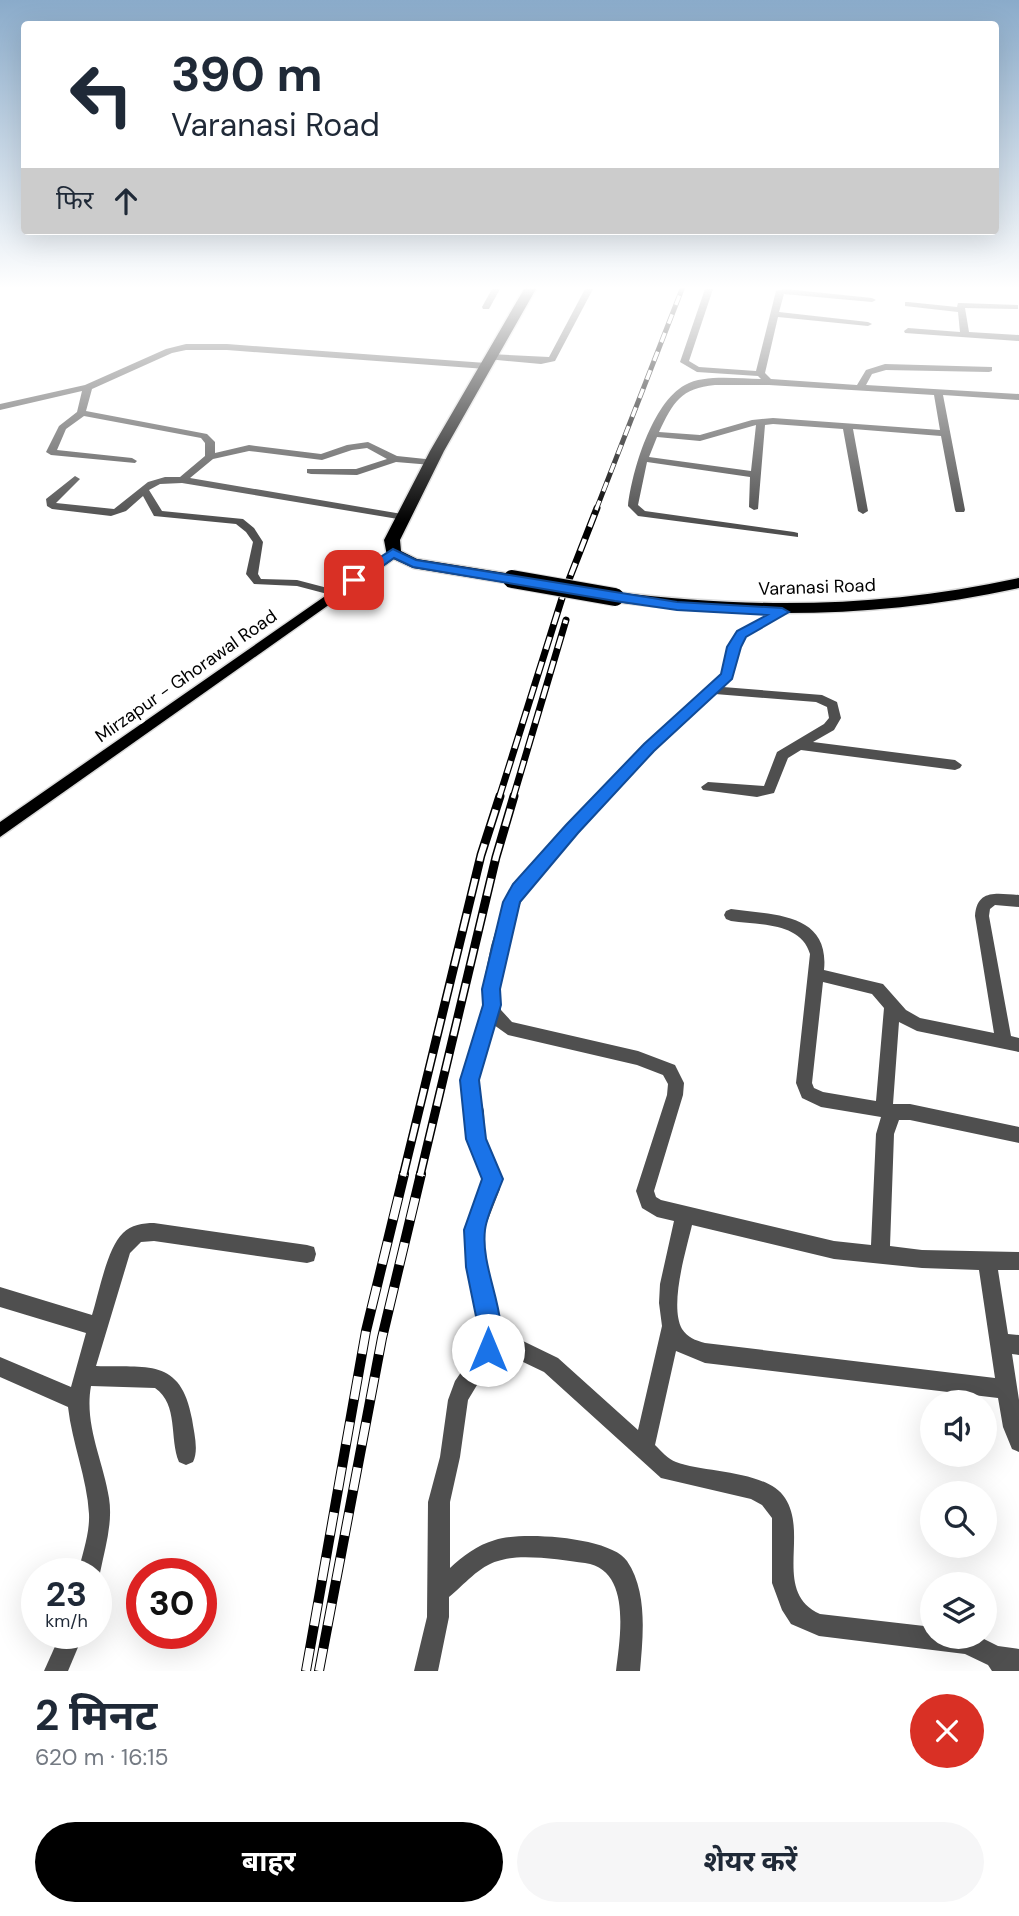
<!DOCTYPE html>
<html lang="hi">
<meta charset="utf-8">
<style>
:root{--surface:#fff;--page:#f6f6f7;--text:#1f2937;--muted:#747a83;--accent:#000}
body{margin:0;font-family:"DM Sans","Noto Sans Devanagari",sans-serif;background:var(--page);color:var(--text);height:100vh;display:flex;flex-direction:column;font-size:26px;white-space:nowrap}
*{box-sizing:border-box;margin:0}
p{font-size:23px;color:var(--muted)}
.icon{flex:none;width:38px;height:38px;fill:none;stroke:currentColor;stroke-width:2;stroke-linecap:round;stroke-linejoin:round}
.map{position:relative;height:1671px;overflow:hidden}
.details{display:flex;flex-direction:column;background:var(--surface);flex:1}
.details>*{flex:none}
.hud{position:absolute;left:21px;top:21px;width:978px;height:214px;border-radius:7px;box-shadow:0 7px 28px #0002;background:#fff;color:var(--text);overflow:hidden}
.buttons{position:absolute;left:920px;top:1390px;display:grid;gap:14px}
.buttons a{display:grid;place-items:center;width:77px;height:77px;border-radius:50%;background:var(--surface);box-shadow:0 7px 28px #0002;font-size:35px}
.speed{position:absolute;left:21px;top:1558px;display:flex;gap:14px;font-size:35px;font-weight:700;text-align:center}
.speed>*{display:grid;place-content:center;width:91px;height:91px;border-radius:50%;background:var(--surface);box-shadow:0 7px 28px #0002;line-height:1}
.speed small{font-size:18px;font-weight:400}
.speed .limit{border:10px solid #d22;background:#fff;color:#111}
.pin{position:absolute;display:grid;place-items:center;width:60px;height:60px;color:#fff;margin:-30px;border-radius:14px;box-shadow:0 4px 10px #0006}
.me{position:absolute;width:77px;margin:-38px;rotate:0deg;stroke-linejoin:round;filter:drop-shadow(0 0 5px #0008)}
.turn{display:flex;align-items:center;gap:24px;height:147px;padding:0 35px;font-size:32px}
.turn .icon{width:91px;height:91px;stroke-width:2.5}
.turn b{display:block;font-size:49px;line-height:60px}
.then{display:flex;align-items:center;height:66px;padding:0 35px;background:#0003;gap:14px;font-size:26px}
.round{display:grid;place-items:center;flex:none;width:74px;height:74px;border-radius:37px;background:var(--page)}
.headline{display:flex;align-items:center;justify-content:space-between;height:119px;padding:0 35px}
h1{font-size:42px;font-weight:700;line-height:52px}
.primary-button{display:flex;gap:14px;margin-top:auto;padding:14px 35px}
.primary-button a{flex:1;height:80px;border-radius:42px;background:var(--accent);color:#fff;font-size:28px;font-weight:700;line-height:80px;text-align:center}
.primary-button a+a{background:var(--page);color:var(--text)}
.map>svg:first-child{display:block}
</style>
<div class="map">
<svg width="1019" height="1671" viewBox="0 0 1019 1671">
<rect width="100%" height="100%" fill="#fff"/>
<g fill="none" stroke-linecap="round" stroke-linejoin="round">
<defs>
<path id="primary" d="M393 549 400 553 398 556 0 837V822Z"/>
<g id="highway">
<path d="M524 289H536L444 451 400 540 401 551 417 559 512 574 520 579 512 584 413 568 387 556 384 540 430 451Z"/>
<path d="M1019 578V588C881 618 754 619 615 602L607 597 615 592C754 609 881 608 1019 578Z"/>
</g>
</defs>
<!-- primary casing -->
<use href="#primary" stroke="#dbdbdb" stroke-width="3"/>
<!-- highway casing -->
<use href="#highway" stroke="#dbdbdb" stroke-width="3"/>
<!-- street -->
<g fill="#4f4f4f" fill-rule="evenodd">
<path d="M492 289H500L489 309H483L482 307Z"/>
<path d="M585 289H593L555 361 541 364 487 359 486 357 490 354 549 357Z"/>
<path d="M705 289H713L689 361 699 367 756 371 776 291 785 289 872 298 876 300 872 302 784 294 779 312 868 322 872 324 868 326 778 317 765 373 771 379 857 385 866 370 885 364 992 367V371L989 372 886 370 872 374 866 385 1019 394V400L943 395 965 510 964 512H956L955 510 941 436 853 429 868 511 863 514 858 511 843 429 773 424 765 425 758 509 754 510 749 507 750 477 647 462 638 505 645 511 794 532 798 533V537L638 516 628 506C632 471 652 403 685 385 705 374 738 379 761 379L758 376 697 372 680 362ZM715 385H769L934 395 940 430 773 418 752 420 700 435 659 432C673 402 681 388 715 385ZM756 425 751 471 649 457 657 437 700 441Z"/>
<path d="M908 302 957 307 958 303H961L1018 305V309H1015L965 308 969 332 1019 335V341L905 333 904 331 908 328 960 332 958 312 905 306V302Z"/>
<path d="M186 344H227L486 363 490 366 486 369 227 350H186L172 353 92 389 86 411 207 434 215 442V453L249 445 321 454 347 445 368 442 397 456 435 460 437 462 432 465 396 462 357 475 311 474 307 473V469H356L387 459 367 448 352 450 322 460 249 451 213 459 190 478 408 515 409 517 404 520 182 483 160 484 149 490 162 511 243 519 254 528 263 542 258 574 261 579 297 580 339 591 341 593 335 596 297 586 254 584 246 574 253 542 246 532 236 524 154 516 143 496 126 511 111 516 52 509 47 506 46 499 75 476 80 479 56 503 114 509 148 482 165 477H180L205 456V443L201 438 84 416 66 429 57 450 132 458 137 461 135 463 51 455 46 452 59 426 77 412 82 391 0 410V404L85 385 166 349Z"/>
<path d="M782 608 788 612 786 614C774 621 756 627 746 636 733 649 740 670 723 687L822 695 837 702 841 718 834 730 813 742 955 760 962 765 960 768 955 770 801 750 788 758 774 793 757 797 703 790 701 787 708 782 764 786 777 752 824 724 829 718 827 707 816 702 715 694 654 751 525 891 511 929 500 980 501 1010 512 1022 638 1051 675 1065 684 1083 683 1095 654 1191 656 1197 661 1200 834 1241 871 1245 876 1134 881 1117 821 1107 802 1098 796 1083 810 954C801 922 759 925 731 921L726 919 724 915 726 911 731 909C772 915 830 912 824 970L883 984 906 1010 920 1018 994 1033 975 916C977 888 998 894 1019 895V907L995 905 990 909 989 916 1011 1036 1019 1038V1052L917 1031 899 1022 893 1104H910L1019 1127V1143L910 1120H899L894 1134 890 1246 922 1250 1019 1252V1270H998L1008 1334 1019 1335V1355L1012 1354 1019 1400V1452L1012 1449 1003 1427 998 1398 705 1363 676 1351 655 1445C661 1451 668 1459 676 1462 705 1473 767 1470 785 1498 809 1534 772 1592 820 1614L933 1627V1636H978L998 1646 1019 1649V1671H992L988 1665 965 1654 819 1636 791 1624 782 1610 772 1583V1518L762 1505 751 1499 661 1478 544 1372 498 1350 468 1400 460 1457 450 1502V1568C463 1556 477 1545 495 1540 521 1531 611 1537 627 1561 648 1592 643 1636 640 1671H616C620 1637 632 1570 585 1563 561 1560 520 1553 498 1561 479 1566 464 1585 449 1597V1617L438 1671H414L427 1617 428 1502 440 1457 448 1400 455 1381 479 1346 481 1336 465 1249 466 1230 482 1189 483 1179 467 1139 466 1111 462 1090 464 1069 484 1005V980L491 946 501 913 514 884 644 745 721 674 728 647 737 631ZM823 982 872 994 884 1008 876 1101 823 1092 814 1088 812 1083ZM494 1025 508 1035 637 1065 663 1075 668 1084 667 1095 636 1191 642 1208 657 1217 674 1221 660 1284 659 1303 662 1326 638 1430 558 1358 500 1330 483 1249 484 1230 500 1189 501 1179 485 1139 484 1111 478 1090 480 1069ZM692 1225 834 1259 922 1268 979 1270 995 1378 705 1343C695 1340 688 1338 682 1329 669 1305 686 1251 692 1225Z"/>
<path d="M154 1223 307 1245 314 1247 316 1254 314 1261 307 1263 154 1241 141 1242 130 1253 96 1366C146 1368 181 1357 192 1419 194 1433 199 1450 193 1462L186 1465 179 1462C169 1438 179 1405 155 1388L91 1386C84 1425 103 1460 109 1498 113 1523 105 1548 100 1573L96 1581V1573H78C82 1555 90 1533 89 1514 87 1478 72 1443 68 1407L0 1377V1357L71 1387 86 1333 0 1307V1287L92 1315C99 1293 107 1248 123 1233 131 1225 143 1223 154 1223Z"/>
<path d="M61 1633H84L68 1671H44Z"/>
</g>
<!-- primary -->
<use href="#primary" fill="#000" fill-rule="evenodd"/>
<!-- highway -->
<use href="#highway" fill="#000" fill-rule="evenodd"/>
<defs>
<path id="rail-far3" d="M596 510 682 289"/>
<g id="rail-far2">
<path d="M499 798 563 595 597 508"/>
<path d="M513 798 566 620"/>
</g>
<g id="rail-far1">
<path d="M403 1176 481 855 500 796"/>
<path d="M420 1176 496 857 514 796"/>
</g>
<g id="rail">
<path d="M306 1671 366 1331 404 1174"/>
<path d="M319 1671 382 1338 421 1174"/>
</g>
</defs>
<!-- rail-far3 casing -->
<use href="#rail-far3" stroke="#000" stroke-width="5"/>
<!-- rail-far2 casing -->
<use href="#rail-far2" stroke="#000" stroke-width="7"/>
<!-- rail-far1 casing -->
<use href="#rail-far1" stroke="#000" stroke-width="9"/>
<!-- rail casing -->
<use href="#rail" stroke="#000" stroke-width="10"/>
<!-- rail-far3 -->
<use href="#rail-far3" stroke="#fff" stroke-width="3.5" stroke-dasharray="10" stroke-linecap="butt"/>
<!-- rail-far2 -->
<use href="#rail-far2" stroke="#fff" stroke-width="4.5" stroke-dasharray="13" stroke-linecap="butt"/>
<!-- rail-far1 -->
<use href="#rail-far1" stroke="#fff" stroke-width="6" stroke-dasharray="18" stroke-linecap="butt"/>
<!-- rail -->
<use href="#rail" stroke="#fff" stroke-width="8" stroke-dasharray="23" stroke-linecap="butt"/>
<defs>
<path id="highway-bridge" d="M512 579 615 597"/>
</defs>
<!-- highway-bridge casing -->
<use href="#highway-bridge" stroke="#dbdbdb" stroke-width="20" stroke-linecap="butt"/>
<!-- highway-bridge -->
<use href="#highway-bridge" stroke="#000" stroke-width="18"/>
</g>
<!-- sky -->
<linearGradient id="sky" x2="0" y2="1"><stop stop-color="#8aabca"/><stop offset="0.55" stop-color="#fff"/><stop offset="1" stop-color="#fff" stop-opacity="0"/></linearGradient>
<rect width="1019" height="523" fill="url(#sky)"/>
<!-- route -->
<path fill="#1a73e8" stroke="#114b97" stroke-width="2" d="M393 549 416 560 677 602 782 608 789 612 746 637 741 647 732 679 654 751 578 833 520 902 500 989 501 1005 479 1080 486 1139 503 1179C497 1195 487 1214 485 1230 480 1273 513 1318 496 1358L488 1361 480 1358 477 1350 480 1336 466 1267 464 1230 482 1179 466 1139 460 1080 483 1005 482 989 503 902 513 884 566 825 644 744 721 674 727 647 737 631 767 615 677 610 615 601 413 567 394 558 359 583H350V577Z"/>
<g text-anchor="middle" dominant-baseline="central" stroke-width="7" stroke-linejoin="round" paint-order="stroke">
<!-- street labels -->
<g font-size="18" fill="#000" stroke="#fff">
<text transform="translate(817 587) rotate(-2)">Varanasi Road</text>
<text transform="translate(186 676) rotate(-35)">Mirzapur - Ghorawal Road</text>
</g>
</g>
</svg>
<div class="buttons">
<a><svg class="icon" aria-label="sound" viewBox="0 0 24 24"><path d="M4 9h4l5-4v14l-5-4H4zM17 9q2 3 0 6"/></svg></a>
<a><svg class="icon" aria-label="search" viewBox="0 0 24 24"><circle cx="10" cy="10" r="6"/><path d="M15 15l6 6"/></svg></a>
<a><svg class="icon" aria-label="layers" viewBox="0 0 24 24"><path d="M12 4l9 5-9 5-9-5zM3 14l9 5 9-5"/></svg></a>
</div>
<div class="speed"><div>23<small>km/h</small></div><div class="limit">30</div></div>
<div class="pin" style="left:354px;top:580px;background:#d93025"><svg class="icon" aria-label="arrive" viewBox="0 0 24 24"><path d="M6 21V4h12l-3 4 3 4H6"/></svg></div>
<svg class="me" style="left:488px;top:1350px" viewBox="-20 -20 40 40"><circle r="19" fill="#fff"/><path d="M0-13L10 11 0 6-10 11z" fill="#1a73e8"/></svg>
<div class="hud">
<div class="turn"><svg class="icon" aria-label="left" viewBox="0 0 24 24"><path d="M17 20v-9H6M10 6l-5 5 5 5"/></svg><div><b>390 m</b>Varanasi Road</div></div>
<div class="then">फिर<svg class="icon" aria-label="ahead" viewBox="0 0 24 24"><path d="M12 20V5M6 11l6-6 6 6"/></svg></div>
</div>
</div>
<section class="details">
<div class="headline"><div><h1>2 मिनट</h1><p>620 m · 16:15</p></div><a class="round" style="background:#d93025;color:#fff"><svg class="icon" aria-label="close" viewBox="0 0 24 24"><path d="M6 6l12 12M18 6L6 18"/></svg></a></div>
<div class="primary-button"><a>बाहर</a><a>शेयर करें</a></div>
</section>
